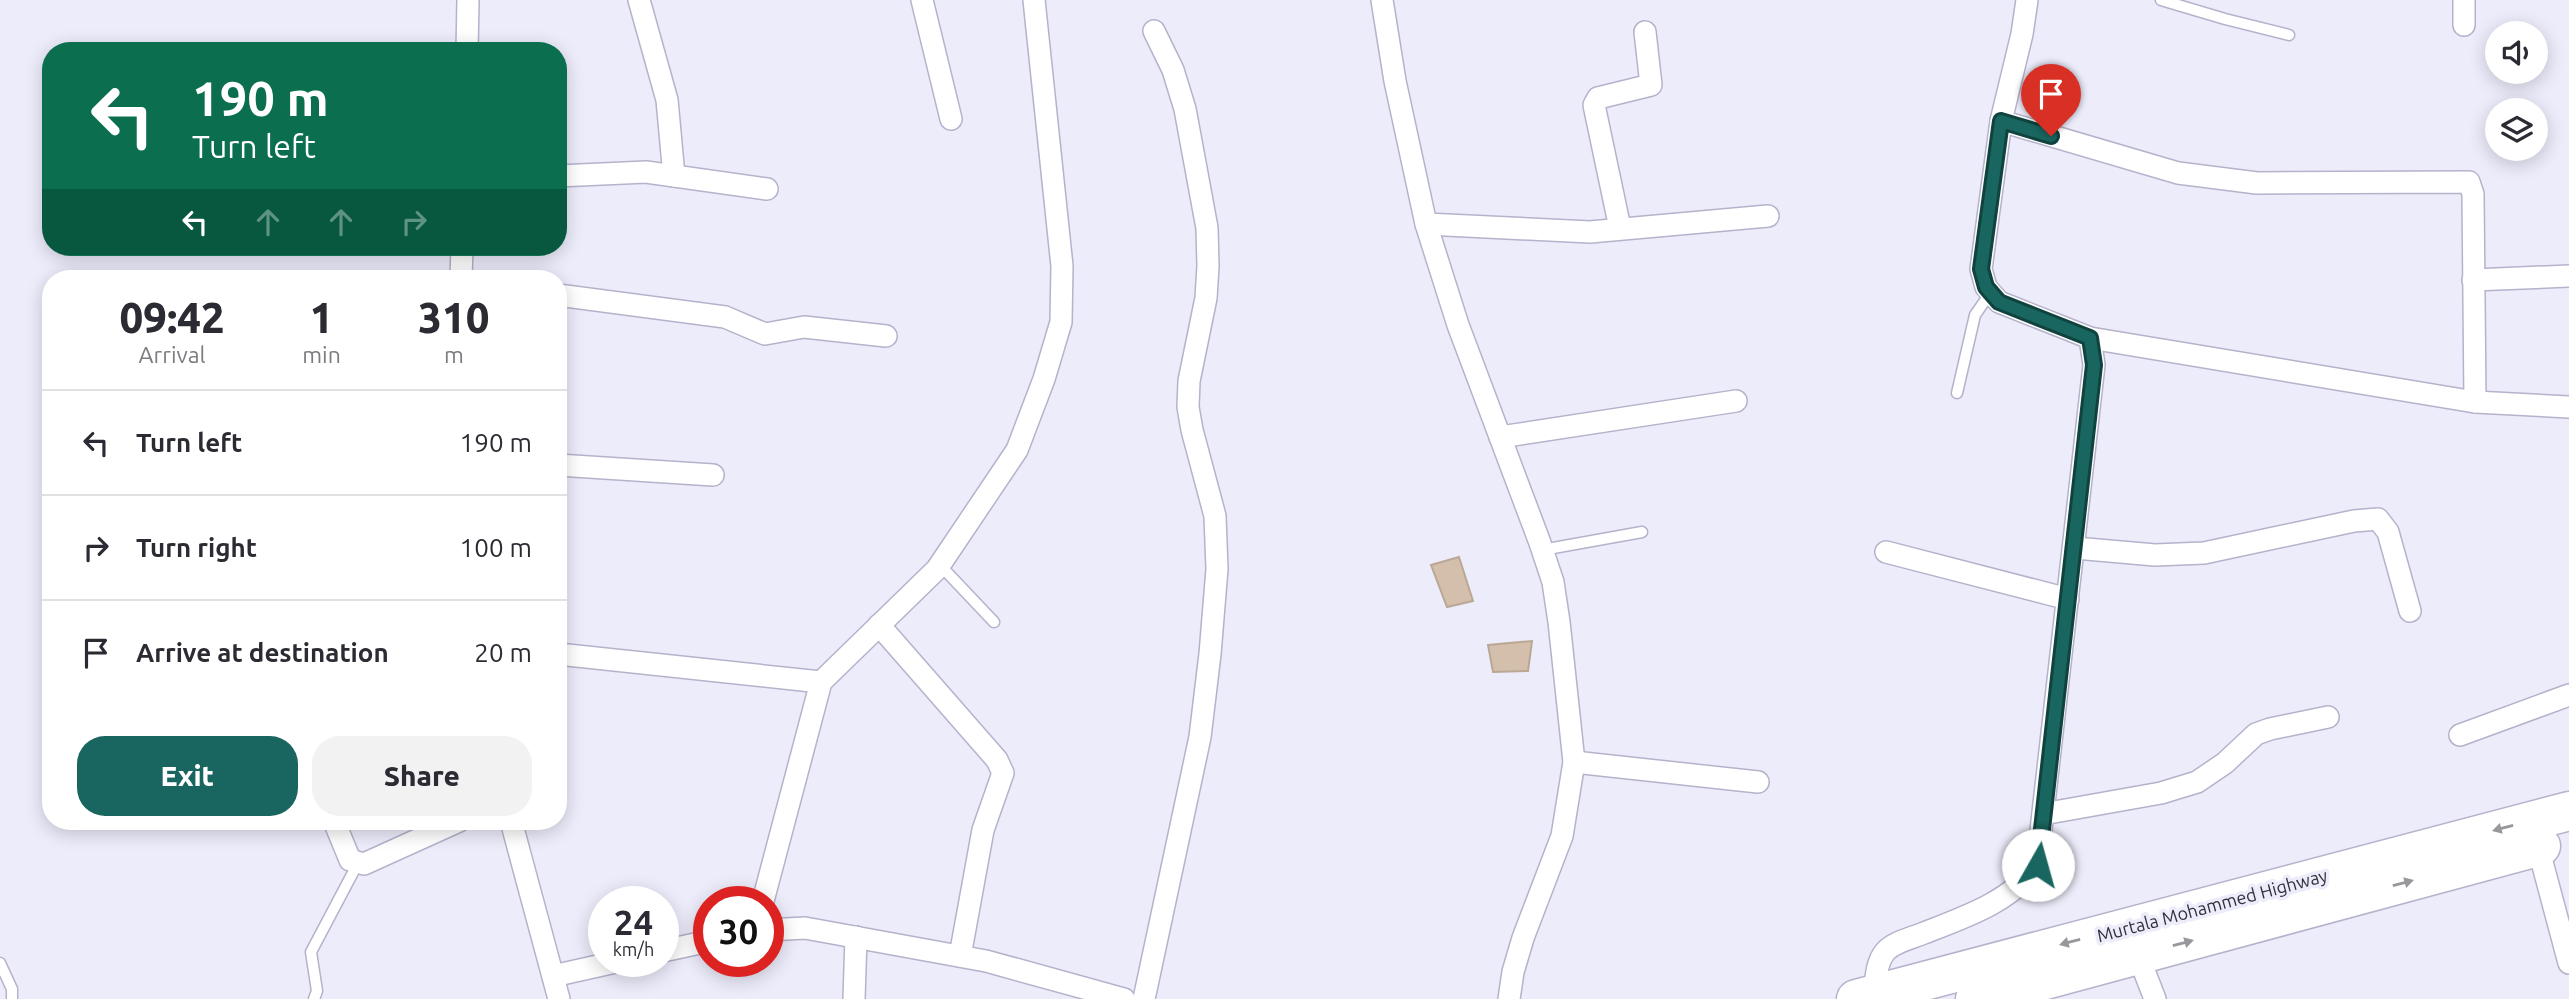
<!DOCTYPE html>
<style>
:root{--surface:#fff;--page:#f2f2f3;--text:#2b2b33;--muted:#7c7c81;--line:#e1e1e2;--accent:#19655f}
body{margin:0;font-family:Ubuntu,sans-serif;background:var(--page);color:var(--text);height:100vh;display:flex;flex-direction:column;font-size:26px;white-space:nowrap}
*{box-sizing:border-box;margin:0}
p{font-size:23px;color:var(--muted)}
.icon{flex:none;width:38px;height:38px;fill:none;stroke:currentColor;stroke-width:2;stroke-linecap:round;stroke-linejoin:round}
.map{position:relative;flex:1;overflow:hidden}
.sheet{position:absolute;left:42px;top:270px;width:525px;height:560px;display:flex;flex-direction:column;background:var(--surface);border-radius:28px;box-shadow:0 4px 18px #0003}
.sheet>*{flex:none}
.guide{position:absolute;left:42px;top:42px;width:525px;height:214px;border-radius:28px;box-shadow:0 4px 18px #0003;background:#0b6e4f;color:#fff;overflow:hidden}
.buttons{position:absolute;left:2485px;top:21px;display:grid;gap:14px}
.buttons a{display:grid;place-items:center;width:63px;height:63px;border-radius:50%;background:var(--surface);box-shadow:0 4px 18px #0003;font-size:35px}
.speed{position:absolute;left:588px;top:886px;display:flex;gap:14px;font-size:35px;font-weight:700;text-align:center}
.speed>*{display:grid;place-content:center;width:91px;height:91px;border-radius:50%;background:var(--surface);box-shadow:0 4px 18px #0003;line-height:1}
.speed small{font-size:18px;font-weight:400}
.speed .limit{border:10px solid #d22;background:#fff;color:#111}
.pin{position:absolute;display:grid;place-items:center;width:60px;height:60px;color:#fff;margin:-72px -30px;border-radius:50% 50% 50% 0;rotate:-45deg;box-shadow:0 0 7px #0007}
.pin .icon{rotate:45deg}
.me{position:absolute;width:77px;margin:-38px;rotate:7deg;stroke-linejoin:round;filter:drop-shadow(0 0 5px #0008)}
.turn{display:flex;align-items:center;gap:24px;height:147px;padding:0 35px;font-size:32px}
.turn .icon{width:91px;height:91px;stroke-width:2.5}
.turn b{display:block;font-size:49px;line-height:60px}
.lanes{display:flex;align-items:center;height:66px;padding:0 35px;background:#0003;justify-content:center;gap:35px;direction:ltr}
.lanes .off{opacity:.35}
.eta{display:flex;justify-content:space-evenly;align-items:center;height:119px;text-align:center}
.eta b{font-size:42px;font-weight:800;line-height:49px}
.cta{display:flex;gap:14px;margin-top:auto;padding:14px 35px}
.cta a{flex:1;height:80px;border-radius:28px;background:var(--accent);color:#fff;font-size:28px;font-weight:800;line-height:80px;text-align:center}
.cta a+a{background:var(--page);color:var(--text)}
ul{padding:0;list-style:none}
li{display:flex;align-items:center;gap:21px;height:105px;padding:0 35px;border-top:2px solid var(--line)}
li div{flex:1}
li b{display:block;font-size:26px}
li em{font-style:normal}
.map>svg:first-child{display:block}
</style>
<div class="map">
<svg width="2569" height="999" viewBox="0 0 2569 999">
<rect width="100%" height="100%" fill="#edecfb"/>
<!-- building -->
<g fill="#d3bfac" stroke="#baa794" stroke-width="2">
<path d="M1459 557 1473 601 1447 607 1431 565Z"/>
<path d="M1532 641 1528 671 1493 672 1488 645Z"/>
</g>
<g fill="none" stroke-linecap="round" stroke-linejoin="round">
<defs>
<g id="lane">
<path d="M2161 0 2225 19 2289 35"/>
<path d="M1957 393 1975 315 1991 292"/>
<path d="M1542 550 1642 532"/>
<path d="M940 565 994 622"/>
<path d="M0 963 12 989V999"/>
<path d="M314 999 317 991 311 952 358 863"/>
</g>
<g id="street">
<path d="M639 0 667 100 674 176"/>
<path d="M922 0 951 119"/>
<path d="M1382 0 1395 81 1426 224 1458 325 1540 543 1553 582 1559 622 1574 762 1562 836 1523 938 1513 972 1509 999"/>
<path d="M2464 0V25"/>
<path d="M467 51 468 0"/>
<path d="M2001 121 2178 173 2257 183 2469 182 2473 194 2475 402"/>
<path d="M558 176 646 172 767 189"/>
<path d="M1426 224 1590 232 1768 216"/>
<path d="M1620 228 1594 105 1598 98 1651 85 1645 32"/>
<path d="M461 278 462 247"/>
<path d="M2473 280 2569 276"/>
<path d="M558 295 725 317 765 334 804 327 886 336"/>
<path d="M2090 338 2475 402 2569 407"/>
<path d="M1500 437 1736 401"/>
<path d="M558 465 713 475"/>
<path d="M2075 548 2155 555 2204 553 2354 521 2378 519 2388 532 2410 611"/>
<path d="M1886 552 2068 599"/>
<path d="M879 625 997 760 1003 773 983 830 960 956"/>
<path d="M558 654 821 682"/>
<path d="M2460 735 2569 695"/>
<path d="M1574 762 1758 782"/>
<path d="M2043 814 2161 793 2197 782 2225 763 2256 734 2270 729 2328 717"/>
<path d="M334 821 350 860 364 864 459 821"/>
<path d="M511 821 559 999"/>
<path d="M2538 847 2569 963"/>
<path d="M763 901 821 682 937 569 1017 450 1044 379 1061 322 1062 266 1034 0"/>
<path d="M768 930 805 928 986 961 1124 999"/>
<path d="M663 951 709 941"/>
<path d="M2138 955 2155 999"/>
<path d="M553 976 620 961"/>
<path d="M1874 994C1876 980 1876 963 1885 952 1893 942 1912 938 1924 933 1965 917 2011 902 2037 865L2094 365 2090 338 1999 302 1986 287 1981 269 2001 121 2022 34 2027 0"/>
<path d="M854 999 856 937"/>
<path d="M1144 999 1200 737 1210 654 1217 569 1215 516 1192 430 1188 407 1189 381 1206 298 1208 266 1207 228 1185 109 1173 70 1154 31"/>
</g>
<g id="highway">
<path d="M1856 999 2569 811"/>
<path d="M1975 999 2541 846"/>
</g>
</defs>
<!-- lane casing -->
<use href="#lane" stroke="#b5b2cb" stroke-width="13"/>
<!-- street casing -->
<use href="#street" stroke="#b5b2cb" stroke-width="24"/>
<!-- highway casing -->
<use href="#highway" stroke="#b5b2cb" stroke-width="41"/>
<!-- lane -->
<use href="#lane" stroke="#fff" stroke-width="10"/>
<!-- street -->
<use href="#street" stroke="#fff" stroke-width="21"/>
<!-- highway -->
<use href="#highway" stroke="#fff" stroke-width="38"/>
</g>
<!-- one-way arrows -->
<defs><path id="oneway-solid" d="M-6-.8H1V-3.2L6.5 0L1 3.2V.8H-6Z" transform="scale(1.75)"/></defs>
<g fill="#98989c">
<use href="#oneway-solid" transform="translate(2503 828) rotate(165)"/>
<use href="#oneway-solid" transform="translate(2403 883) rotate(-15)"/>
<use href="#oneway-solid" transform="translate(2070 942) rotate(165)"/>
<use href="#oneway-solid" transform="translate(2183 943) rotate(-15)"/>
</g>
<g fill="none" stroke-linecap="round" stroke-linejoin="round">
<defs>
<path id="route" d="M2038 865 2094 365 2090 338 1999 302 1986 287 1981 269 2001 121 2051 136"/>
</defs>
<!-- route casing -->
<use href="#route" stroke="#10423e" stroke-width="18"/>
<!-- route -->
<use href="#route" stroke="#19655f" stroke-width="12"/>
</g>
<g text-anchor="middle" dominant-baseline="central" stroke-width="7" stroke-linejoin="round" paint-order="stroke">
<!-- street labels -->
<g font-size="18" fill="#31303a" stroke="#edecfb">
<text transform="translate(2212 905) rotate(-15)">Murtala Mohammed Highway</text>
</g>
</g>
</svg>
<div class="buttons">
<a><svg class="icon" aria-label="sound" viewBox="0 0 24 24"><path d="M4 9h4l5-4v14l-5-4H4zM17 9q2 3 0 6"/></svg></a>
<a><svg class="icon" aria-label="layers" viewBox="0 0 24 24"><path d="M12 4l9 5-9 5-9-5zM3 14l9 5 9-5"/></svg></a>
</div>
<div class="speed"><div>24<small>km/h</small></div><div class="limit">30</div></div>
<div class="pin" style="left:2051px;top:136px;background:#d93025"><svg class="icon" aria-label="arrive" viewBox="0 0 24 24"><path d="M6 21V4h12l-3 4 3 4H6"/></svg></div>
<svg class="me" style="left:2038px;top:865px" viewBox="-20 -20 40 40"><circle r="19" fill="#fff"/><path d="M0-13L10 11 0 6-10 11z" fill="#19655f"/></svg>
<div class="guide">
<div class="turn"><svg class="icon" aria-label="left" viewBox="0 0 24 24"><path d="M17 20v-9H6M10 6l-5 5 5 5"/></svg><div><b>190 m</b>Turn left</div></div>
<div class="lanes"><svg class="icon" aria-label="left" viewBox="0 0 24 24"><path d="M17 20v-9H6M10 6l-5 5 5 5"/></svg><svg class="icon off" aria-label="ahead" viewBox="0 0 24 24"><path d="M12 20V5M6 11l6-6 6 6"/></svg><svg class="icon off" aria-label="ahead" viewBox="0 0 24 24"><path d="M12 20V5M6 11l6-6 6 6"/></svg><svg class="icon off" aria-label="right" viewBox="0 0 24 24"><path d="M7 20v-9h11M14 6l5 5-5 5"/></svg></div>
</div>
<section class="sheet">
<div class="eta">
<div><b>09:42</b><p>Arrival</p></div>
<div><b>1</b><p>min</p></div>
<div><b>310</b><p>m</p></div>
</div>
<ul>
<li><svg class="icon" aria-label="left" viewBox="0 0 24 24"><path d="M17 20v-9H6M10 6l-5 5 5 5"/></svg><div><b>Turn left</b></div><em>190 m</em></li>
<li><svg class="icon" aria-label="right" viewBox="0 0 24 24"><path d="M7 20v-9h11M14 6l5 5-5 5"/></svg><div><b>Turn right</b></div><em>100 m</em></li>
<li><svg class="icon" aria-label="arrive" viewBox="0 0 24 24"><path d="M6 21V4h12l-3 4 3 4H6"/></svg><div><b>Arrive at destination</b></div><em>20 m</em></li>
</ul>
<div class="cta"><a>Exit</a><a>Share</a></div>
</section>
</div>
